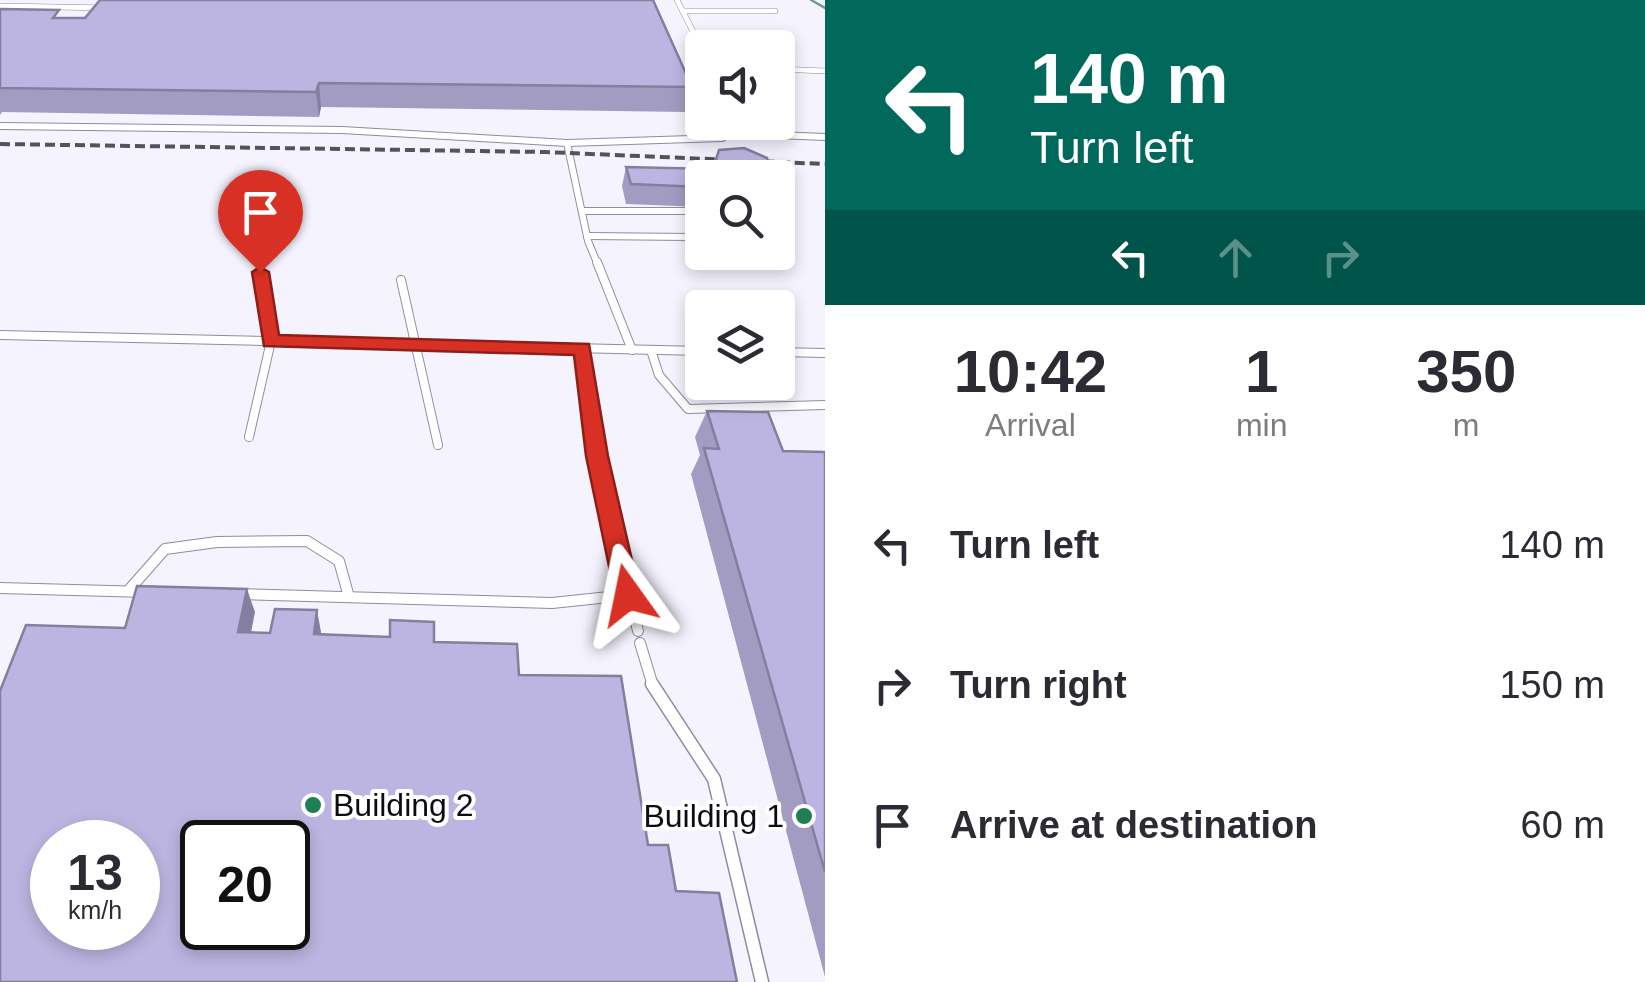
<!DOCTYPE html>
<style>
:root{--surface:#fff;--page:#f2f2f3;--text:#2b2b33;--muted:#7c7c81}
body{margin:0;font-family:Arial,sans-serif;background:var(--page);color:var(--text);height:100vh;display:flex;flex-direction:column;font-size:38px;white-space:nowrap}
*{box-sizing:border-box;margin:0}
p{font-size:32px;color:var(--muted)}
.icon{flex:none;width:55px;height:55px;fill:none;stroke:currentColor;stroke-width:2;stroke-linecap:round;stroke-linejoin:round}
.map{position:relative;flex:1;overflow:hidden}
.details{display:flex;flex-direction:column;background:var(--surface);width:820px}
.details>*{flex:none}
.guide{background:#00695c;color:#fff;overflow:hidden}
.tools{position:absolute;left:685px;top:30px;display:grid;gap:20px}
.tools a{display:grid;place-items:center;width:110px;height:110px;border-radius:10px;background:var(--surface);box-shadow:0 5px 15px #0003;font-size:50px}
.speed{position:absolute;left:30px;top:820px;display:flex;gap:20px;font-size:50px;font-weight:700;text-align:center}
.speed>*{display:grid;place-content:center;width:130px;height:130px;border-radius:50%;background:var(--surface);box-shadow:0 5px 15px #0003;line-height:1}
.speed small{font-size:25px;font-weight:400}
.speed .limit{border:5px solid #111;border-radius:15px;background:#fff;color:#111}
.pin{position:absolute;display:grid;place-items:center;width:85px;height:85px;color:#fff;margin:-102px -42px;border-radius:50% 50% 50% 0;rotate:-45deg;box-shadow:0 0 10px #0007}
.pin .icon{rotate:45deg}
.me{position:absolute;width:110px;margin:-55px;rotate:348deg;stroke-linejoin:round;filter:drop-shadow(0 0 8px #0008)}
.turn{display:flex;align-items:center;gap:35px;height:210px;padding:0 40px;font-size:45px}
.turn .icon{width:130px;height:130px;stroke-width:2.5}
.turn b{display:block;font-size:70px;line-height:85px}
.lanes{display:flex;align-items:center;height:95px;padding:0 40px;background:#0003;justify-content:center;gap:50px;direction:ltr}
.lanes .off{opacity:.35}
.eta{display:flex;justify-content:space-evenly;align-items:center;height:170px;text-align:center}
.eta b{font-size:60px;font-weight:600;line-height:70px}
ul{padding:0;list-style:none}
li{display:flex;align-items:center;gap:30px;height:140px;padding:0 40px}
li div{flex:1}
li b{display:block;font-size:38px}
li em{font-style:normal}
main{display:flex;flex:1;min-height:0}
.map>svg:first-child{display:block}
</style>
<main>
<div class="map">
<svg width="825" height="982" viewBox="0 0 825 982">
<rect width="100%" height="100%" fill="#f5f3fe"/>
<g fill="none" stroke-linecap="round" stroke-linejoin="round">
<!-- stream -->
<path stroke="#799989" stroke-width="2.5" d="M811 0 825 8"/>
<defs>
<g id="service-far4">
<path d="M677 0 702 49"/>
<path d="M0 6 110 8 116 0"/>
<path d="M683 11H775"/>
<path d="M778 69 825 71"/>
</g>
<g id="service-far3">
<path d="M735 125 776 135 825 137"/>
<path d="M0 126 342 130 567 143 588 241 598 265"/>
<path d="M567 143 722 138 736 130 735 122"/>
<path d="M582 211H692L700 229 690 237 587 236"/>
</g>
<g id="service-far2">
<path d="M597 262 632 350"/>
<path d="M401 280 438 445"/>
<path d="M0 335 702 351"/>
<path d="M583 348 596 451"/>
<path d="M651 350 659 375 688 409 825 405"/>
<path d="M778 352 825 353"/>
<path d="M249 437 271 341 261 272"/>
</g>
<g id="service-far1">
<path d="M596 448 638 631"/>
<path d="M0 588 147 592"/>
<path d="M128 591 165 549 217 542 307 541 339 561 349 597"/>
<path d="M238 594 552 603 628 595"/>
<path d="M640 643 653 686"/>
</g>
<path id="service" d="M652 684 714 779 762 982"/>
</defs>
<!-- service-far4 casing -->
<use href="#service-far4" stroke="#8f8ba2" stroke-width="6"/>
<!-- service-far3 casing -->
<use href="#service-far3" stroke="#8f8ba2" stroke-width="8"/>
<!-- service-far2 casing -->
<use href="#service-far2" stroke="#8f8ba2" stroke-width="10"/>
<!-- service-far1 casing -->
<use href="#service-far1" stroke="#8f8ba2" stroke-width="12"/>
<!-- service casing -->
<use href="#service" stroke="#8f8ba2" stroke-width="15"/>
<!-- service-far4 -->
<use href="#service-far4" stroke="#fff" stroke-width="5"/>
<!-- service-far3 -->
<use href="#service-far3" stroke="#fff" stroke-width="6"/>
<!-- service-far2 -->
<use href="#service-far2" stroke="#fff" stroke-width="8"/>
<!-- service-far1 -->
<use href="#service-far1" stroke="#fff" stroke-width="10"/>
<!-- service -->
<use href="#service" stroke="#fff" stroke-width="12"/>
<!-- rail -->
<path stroke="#54525b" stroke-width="4" stroke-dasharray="10 5" stroke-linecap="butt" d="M0 144 545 152 825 164"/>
</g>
<!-- wall -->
<g fill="#a39cc2">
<path d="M0 9 62 18H85L692 87 685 112 321 107 319 117 2 112 0 115Z"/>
<path d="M744 148 702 178V207L626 204 622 186 626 167 713 169Z"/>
<path d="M707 411 783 451 825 452V977L691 474 700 455 695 437Z"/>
</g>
<!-- shaded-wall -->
<g fill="#847f9e">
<path d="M319 83 321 107 319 117 316 92Z"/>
<path d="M247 589 255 612 247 653 238 632Z"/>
<path d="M317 610 321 632 319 656 314 634Z"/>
</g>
<!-- building -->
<g fill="#bdb5e1" stroke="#847f9e" stroke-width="2.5" fill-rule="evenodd">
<path d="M100 0H653L692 87 319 83 316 92 0 88V9L59 10 53 18H85Z"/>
<path d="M744 148 767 158 769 166 762 174 767 178H702V187L631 184 626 167 713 169 719 150Z"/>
<path d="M778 186 785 191 779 200 778 201Z"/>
<path d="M707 411 768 412 783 451 825 452V872L704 448 719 449Z"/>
<path d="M137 586 247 589 238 632 270 633 275 609 317 610 314 634 390 637V620L434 622V642L517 644 519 675 621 676 648 845H668L676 891 719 893 737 982H0V691L26 625 125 628ZM52 842H138V928H52ZM202 842H288V928H202Z"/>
</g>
<!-- route -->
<path fill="#d93025" stroke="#8d1f18" stroke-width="2.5" d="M260 267 269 272 279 335 589 344 608 456 640 595 637 603H619L615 595 586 456 574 355 264 346 252 272Z"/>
<!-- markers -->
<g fill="#207e55" stroke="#fff" stroke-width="4">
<circle cx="313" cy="805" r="10"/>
<circle cx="804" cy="816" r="10"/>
</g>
<g text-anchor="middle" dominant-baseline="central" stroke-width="8" stroke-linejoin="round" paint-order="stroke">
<!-- near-poi labels -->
<g font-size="32" fill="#0d0c14" stroke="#fff" text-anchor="start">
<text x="333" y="805">Building 2</text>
<text x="784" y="816" text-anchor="end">Building 1</text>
</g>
</g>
</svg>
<div class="tools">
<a><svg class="icon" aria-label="sound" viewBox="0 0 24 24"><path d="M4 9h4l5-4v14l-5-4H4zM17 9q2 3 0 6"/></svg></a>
<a><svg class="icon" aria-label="search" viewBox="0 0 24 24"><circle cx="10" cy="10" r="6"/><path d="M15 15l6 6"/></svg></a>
<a><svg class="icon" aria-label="layers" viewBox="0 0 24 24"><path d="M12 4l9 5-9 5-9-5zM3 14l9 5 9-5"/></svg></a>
</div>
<div class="speed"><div>13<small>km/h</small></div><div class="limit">20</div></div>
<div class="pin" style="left:260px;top:272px;background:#d93025"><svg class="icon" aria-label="arrive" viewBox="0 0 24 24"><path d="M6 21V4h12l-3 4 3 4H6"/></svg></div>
<svg class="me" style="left:628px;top:595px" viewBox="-20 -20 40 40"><path d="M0-17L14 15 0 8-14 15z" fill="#d93025" stroke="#fff" stroke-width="4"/></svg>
</div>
<section class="details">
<div class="guide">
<div class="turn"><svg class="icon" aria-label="left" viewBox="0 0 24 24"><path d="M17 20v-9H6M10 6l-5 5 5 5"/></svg><div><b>140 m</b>Turn left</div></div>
<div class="lanes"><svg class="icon" aria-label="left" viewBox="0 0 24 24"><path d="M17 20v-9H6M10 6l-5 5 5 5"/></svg><svg class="icon off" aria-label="ahead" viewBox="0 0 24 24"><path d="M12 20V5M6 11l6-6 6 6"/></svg><svg class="icon off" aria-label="right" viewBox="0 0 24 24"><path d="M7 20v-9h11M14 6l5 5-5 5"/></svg></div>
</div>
<div class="eta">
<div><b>10:42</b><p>Arrival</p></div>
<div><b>1</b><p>min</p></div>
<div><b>350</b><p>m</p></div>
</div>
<ul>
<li><svg class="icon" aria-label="left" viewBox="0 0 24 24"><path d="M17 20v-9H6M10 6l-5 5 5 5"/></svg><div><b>Turn left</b></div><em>140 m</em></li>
<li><svg class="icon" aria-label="right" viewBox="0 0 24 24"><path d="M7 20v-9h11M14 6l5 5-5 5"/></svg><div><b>Turn right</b></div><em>150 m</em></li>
<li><svg class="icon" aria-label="arrive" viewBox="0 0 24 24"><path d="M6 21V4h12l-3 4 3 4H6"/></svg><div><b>Arrive at destination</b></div><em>60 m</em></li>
</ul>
</section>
</main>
